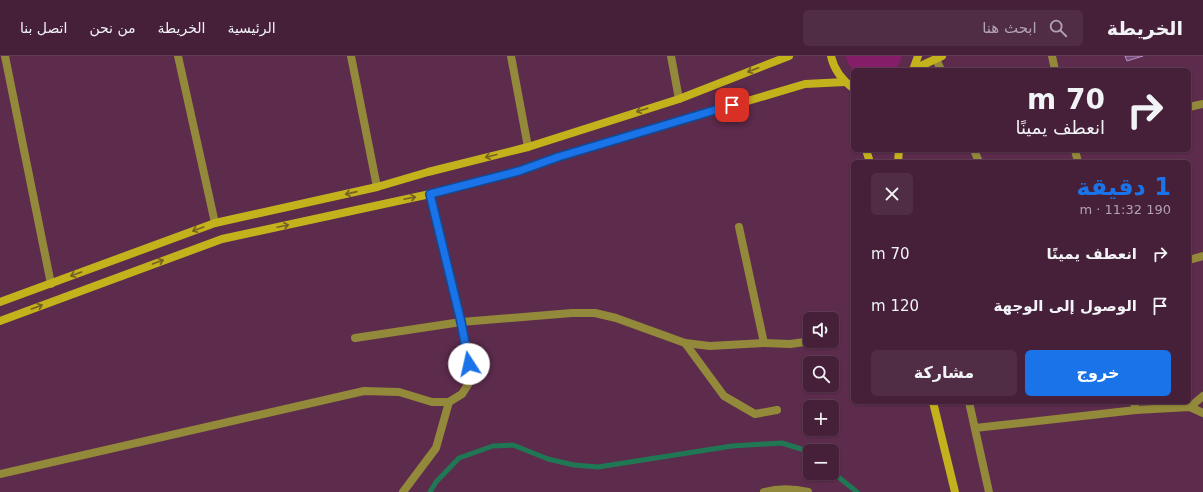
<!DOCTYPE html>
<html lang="ar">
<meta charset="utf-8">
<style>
:root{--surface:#462039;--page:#502d44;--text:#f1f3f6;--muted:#b0a3ae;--line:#5e3e53;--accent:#1a73e8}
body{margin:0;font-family:"DejaVu Sans",Vazirmatn,sans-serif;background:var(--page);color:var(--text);direction:rtl;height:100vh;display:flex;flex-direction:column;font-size:15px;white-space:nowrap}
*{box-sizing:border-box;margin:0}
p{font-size:13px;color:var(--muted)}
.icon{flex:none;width:22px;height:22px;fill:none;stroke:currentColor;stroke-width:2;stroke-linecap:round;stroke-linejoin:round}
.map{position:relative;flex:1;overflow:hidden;direction:ltr}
.side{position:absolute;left:851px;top:104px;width:340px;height:244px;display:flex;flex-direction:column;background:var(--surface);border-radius:6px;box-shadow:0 1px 3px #0004,0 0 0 1px var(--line);direction:rtl}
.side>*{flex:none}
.guide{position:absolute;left:851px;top:12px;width:340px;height:84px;border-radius:6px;box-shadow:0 1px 3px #0004,0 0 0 1px var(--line);direction:rtl;background:#462039;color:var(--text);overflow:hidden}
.controls{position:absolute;left:803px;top:256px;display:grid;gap:8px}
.controls a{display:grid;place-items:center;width:36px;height:36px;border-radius:6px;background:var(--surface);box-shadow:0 1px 3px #0004,0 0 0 1px var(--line);font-size:20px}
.pin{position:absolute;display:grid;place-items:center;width:34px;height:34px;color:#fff;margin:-17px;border-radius:8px;box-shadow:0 2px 6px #0006}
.me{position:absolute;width:44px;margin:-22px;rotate:350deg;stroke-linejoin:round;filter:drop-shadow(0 0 3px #0008)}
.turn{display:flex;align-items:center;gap:14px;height:84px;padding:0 20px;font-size:18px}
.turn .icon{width:52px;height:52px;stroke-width:2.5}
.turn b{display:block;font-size:28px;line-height:34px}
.round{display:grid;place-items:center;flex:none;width:42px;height:42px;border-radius:6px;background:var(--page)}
.summary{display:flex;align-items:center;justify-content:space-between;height:68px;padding:0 20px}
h1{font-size:24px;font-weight:600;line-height:30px;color:var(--accent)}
.action{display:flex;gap:8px;margin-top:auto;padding:8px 20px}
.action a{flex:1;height:46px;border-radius:6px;background:var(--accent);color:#fff;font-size:16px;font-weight:600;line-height:46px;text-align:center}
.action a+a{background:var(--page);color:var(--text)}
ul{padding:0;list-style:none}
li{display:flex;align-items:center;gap:12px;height:52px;padding:0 20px}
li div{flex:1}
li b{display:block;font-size:15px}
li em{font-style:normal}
header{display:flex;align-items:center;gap:24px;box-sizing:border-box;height:56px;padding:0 20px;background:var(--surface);border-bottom:1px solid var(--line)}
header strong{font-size:19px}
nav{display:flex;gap:22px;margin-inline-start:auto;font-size:14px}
.search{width:280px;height:36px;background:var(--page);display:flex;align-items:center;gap:10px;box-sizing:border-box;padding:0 14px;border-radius:6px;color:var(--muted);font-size:15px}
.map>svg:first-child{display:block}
</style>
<header>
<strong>الخريطة</strong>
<div class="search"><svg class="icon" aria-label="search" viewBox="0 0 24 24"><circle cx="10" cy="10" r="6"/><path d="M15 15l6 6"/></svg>ابحث هنا</div>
<nav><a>الرئيسية</a><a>الخريطة</a><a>من نحن</a><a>اتصل بنا</a></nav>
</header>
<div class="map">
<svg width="1203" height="436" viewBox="0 0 1203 436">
<rect width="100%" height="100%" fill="#5d2b4c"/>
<!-- green -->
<path fill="#861d68" d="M846 0H902L901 4 895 14H853L847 5Z"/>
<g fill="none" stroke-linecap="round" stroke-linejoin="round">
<!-- stream -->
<g stroke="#207754" stroke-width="5">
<path d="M832 416 857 436"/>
<path d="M430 436 436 426 459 402 493 390 513 389 548 403 574 409 598 411 732 390 782 387 804 394 810 399"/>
</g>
</g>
<!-- building -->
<path fill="#754d7b" stroke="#b98ec0" d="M1125 0H1143L1127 5Z"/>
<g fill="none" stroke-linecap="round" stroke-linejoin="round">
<!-- street -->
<g stroke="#93893a" stroke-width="8">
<path d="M5 0 51 228"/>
<path d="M178 0 215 167"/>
<path d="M351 0 377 131"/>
<path d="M511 0 528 91"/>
<path d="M671 0 679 43"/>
<path d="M1052 0 1055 14"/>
<path d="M936 3 941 14"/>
<path d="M1189 51 1203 48"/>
<path d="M974 94 979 106"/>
<path d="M1075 94 1078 106"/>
<path d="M739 171 764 287"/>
<path d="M1189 204 1203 200"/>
<path d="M355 282 461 266 572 257H595L616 262 685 287 710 290 764 287 790 288 812 285"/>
<path d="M685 287 724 340 755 358 777 354"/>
<path d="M969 346 989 436"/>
<path d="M1134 346 1136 354"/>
<path d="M1190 351 1203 340"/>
<path d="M975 372 1136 354 1190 351 1203 357"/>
<path d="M0 418 364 335 399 336 432 346H449L462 338 469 327V308L461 266 430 138"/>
<path d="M403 436 436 392 449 346"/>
<path d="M764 436C779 432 792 432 808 436"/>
</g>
<!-- secondary -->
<g stroke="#c3b21b" stroke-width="8">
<path d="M831 0C834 14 842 24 853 32"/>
<path d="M914 13 942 0"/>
<path d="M913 14 918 0"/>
<path d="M866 94 870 106"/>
<path d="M898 106 899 94"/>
<path d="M0 246 215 167 377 131 428 116 528 91 679 43 789 0"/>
<path d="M0 265 222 183 430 138 519 115 558 101 805 28 845 26"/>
<path d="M933 346 955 436"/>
</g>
</g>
<!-- one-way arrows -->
<defs><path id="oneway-shaft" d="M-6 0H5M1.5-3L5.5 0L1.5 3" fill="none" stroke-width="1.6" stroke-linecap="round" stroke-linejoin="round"/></defs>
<g stroke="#746024">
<use href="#oneway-shaft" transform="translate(753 14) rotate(159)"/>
<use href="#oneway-shaft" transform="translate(642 54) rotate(162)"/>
<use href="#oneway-shaft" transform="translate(491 100) rotate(166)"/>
<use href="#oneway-shaft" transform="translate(351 137) rotate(167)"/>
<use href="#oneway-shaft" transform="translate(410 142) rotate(-12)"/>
<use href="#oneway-shaft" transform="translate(283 170) rotate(-12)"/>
<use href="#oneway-shaft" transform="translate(198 173) rotate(160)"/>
<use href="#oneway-shaft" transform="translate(158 206) rotate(-20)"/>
<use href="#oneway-shaft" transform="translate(76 218) rotate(160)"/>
<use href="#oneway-shaft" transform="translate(37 251) rotate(-20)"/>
</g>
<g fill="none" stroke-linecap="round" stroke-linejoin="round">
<defs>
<path id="route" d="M469 308 461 266 430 138 519 115 558 101 732 49"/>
</defs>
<!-- route casing -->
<use href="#route" stroke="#114b97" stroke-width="10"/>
<!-- route -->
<use href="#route" stroke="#1a73e8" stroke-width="7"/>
</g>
</svg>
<div class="controls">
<a><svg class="icon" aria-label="sound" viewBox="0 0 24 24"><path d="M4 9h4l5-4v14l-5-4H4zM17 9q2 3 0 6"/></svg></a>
<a><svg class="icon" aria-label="search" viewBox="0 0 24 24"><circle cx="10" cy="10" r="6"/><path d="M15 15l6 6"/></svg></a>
<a>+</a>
<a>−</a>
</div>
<div class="pin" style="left:732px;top:49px;background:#d93025"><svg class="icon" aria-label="arrive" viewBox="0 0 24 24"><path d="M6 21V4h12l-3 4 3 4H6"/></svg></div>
<svg class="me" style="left:469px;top:308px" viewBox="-20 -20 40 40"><circle r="19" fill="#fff"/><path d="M0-13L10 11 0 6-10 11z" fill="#1a73e8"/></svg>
<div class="guide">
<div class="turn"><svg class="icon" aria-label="right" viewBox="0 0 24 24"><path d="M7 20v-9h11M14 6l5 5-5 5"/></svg><div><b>70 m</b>انعطف يمينًا</div></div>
</div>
<section class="side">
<div class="summary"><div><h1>1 دقيقة</h1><p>190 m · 11:32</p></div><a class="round"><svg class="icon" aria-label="close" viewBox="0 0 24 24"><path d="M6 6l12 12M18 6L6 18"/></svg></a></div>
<ul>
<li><svg class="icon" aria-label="right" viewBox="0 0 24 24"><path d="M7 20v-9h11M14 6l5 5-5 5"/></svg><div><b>انعطف يمينًا</b></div><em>70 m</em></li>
<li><svg class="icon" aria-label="arrive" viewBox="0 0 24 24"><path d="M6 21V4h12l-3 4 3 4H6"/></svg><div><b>الوصول إلى الوجهة</b></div><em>120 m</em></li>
</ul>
<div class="action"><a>خروج</a><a>مشاركة</a></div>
</section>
</div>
